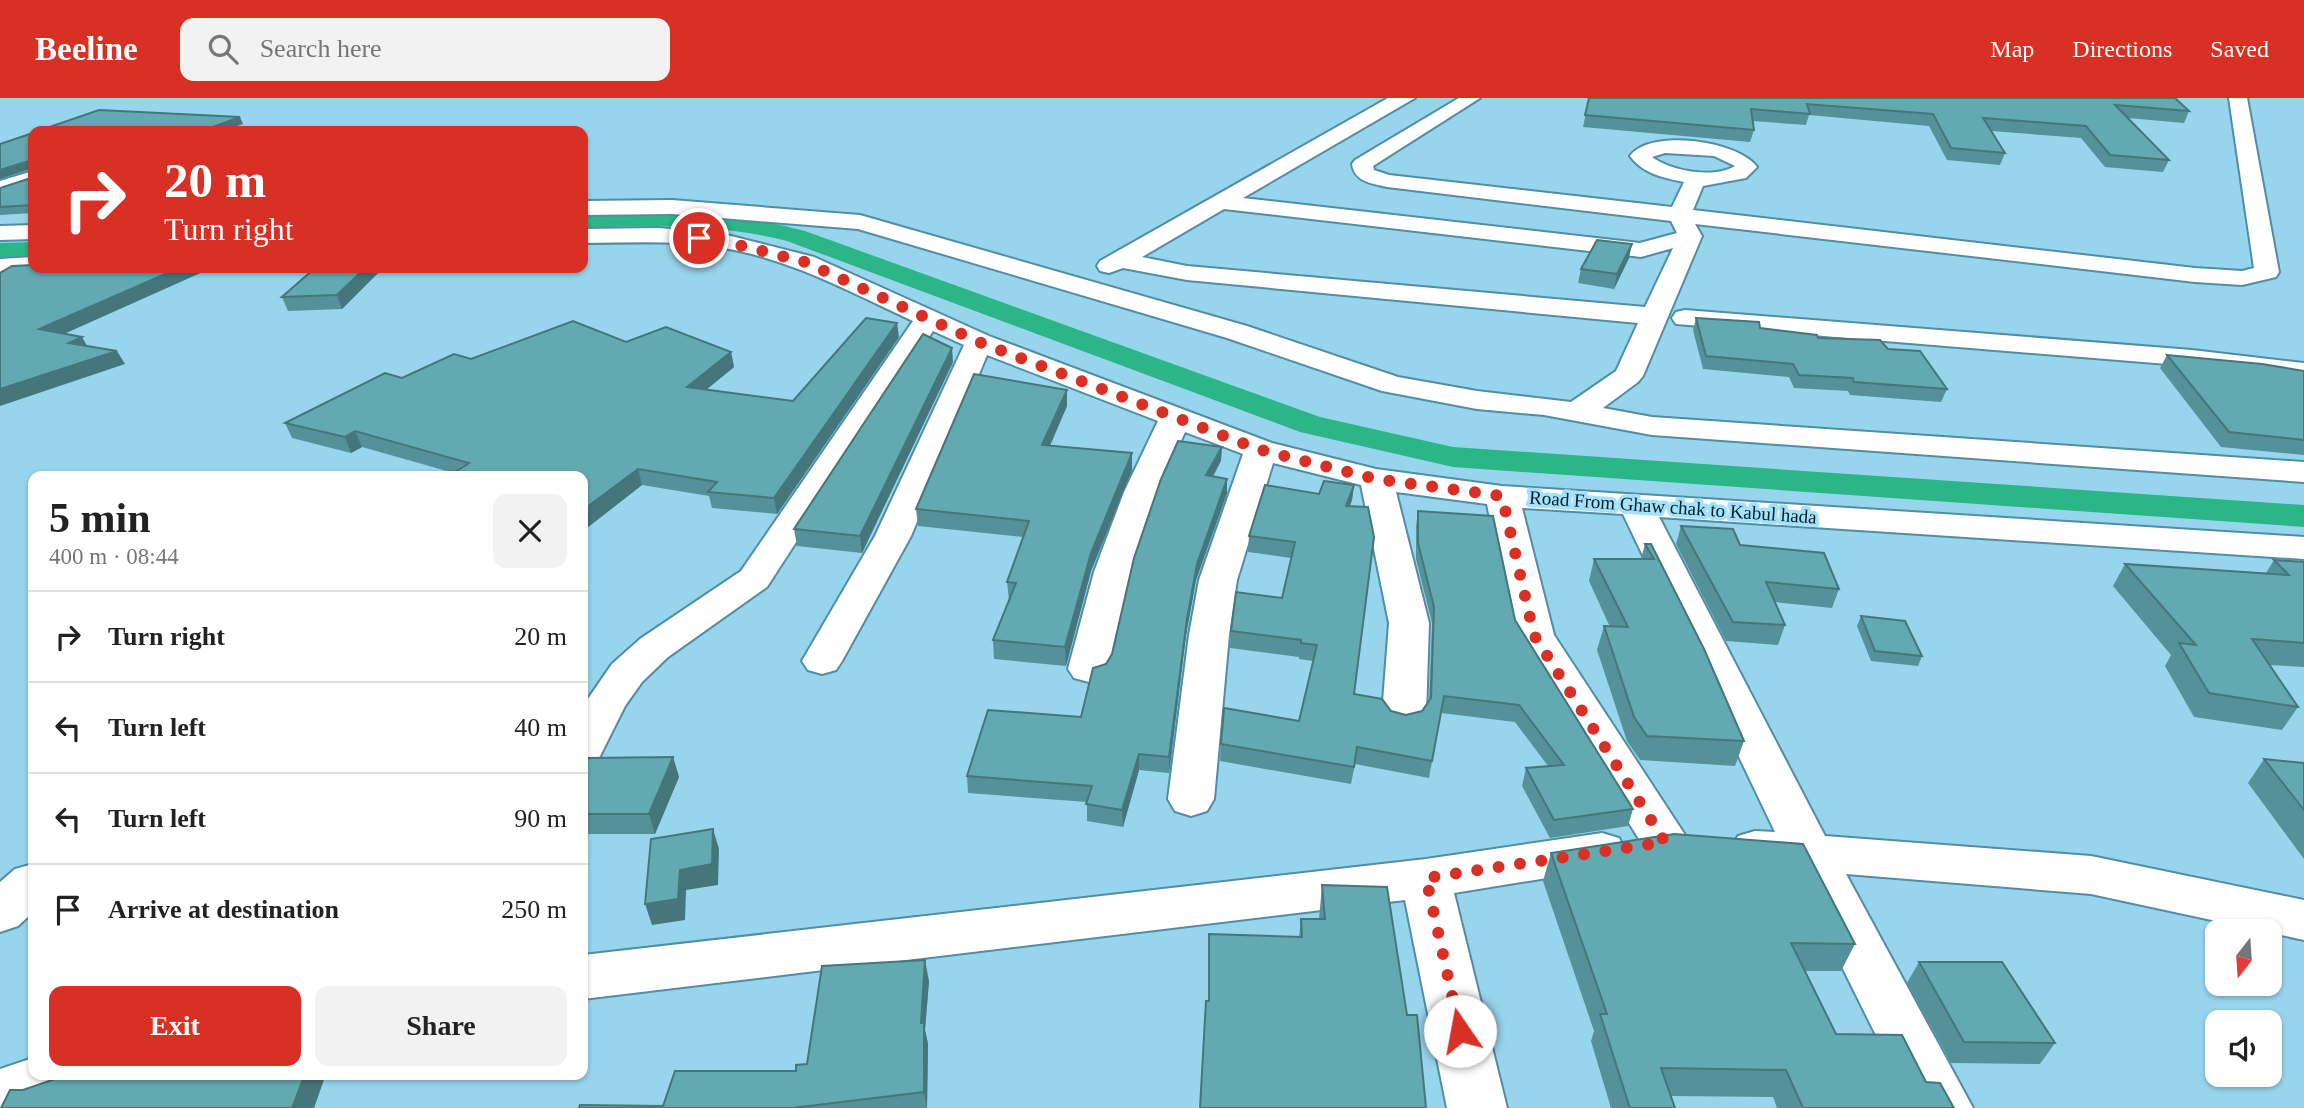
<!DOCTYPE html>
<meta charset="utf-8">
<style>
:root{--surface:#fff;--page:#f2f2f2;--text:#222;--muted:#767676;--line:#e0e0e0;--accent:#d93025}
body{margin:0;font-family:"Times New Roman",serif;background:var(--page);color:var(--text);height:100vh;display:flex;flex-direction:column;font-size:26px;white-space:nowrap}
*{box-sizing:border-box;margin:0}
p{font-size:23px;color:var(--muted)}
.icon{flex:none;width:38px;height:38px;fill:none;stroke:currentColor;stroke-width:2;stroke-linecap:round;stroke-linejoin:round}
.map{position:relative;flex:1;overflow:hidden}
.details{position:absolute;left:28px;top:373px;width:560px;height:609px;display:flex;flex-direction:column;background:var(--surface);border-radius:14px;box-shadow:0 2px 5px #0004}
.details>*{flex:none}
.banner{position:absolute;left:28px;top:28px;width:560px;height:147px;border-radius:14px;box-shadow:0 2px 5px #0004;background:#d93025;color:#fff;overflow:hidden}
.needle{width:46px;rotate:197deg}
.controls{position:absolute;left:2205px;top:821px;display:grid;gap:14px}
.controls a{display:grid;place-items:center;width:77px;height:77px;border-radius:14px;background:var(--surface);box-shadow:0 2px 5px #0004;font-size:35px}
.pin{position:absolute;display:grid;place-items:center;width:60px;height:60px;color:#fff;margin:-30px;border:4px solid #fff;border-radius:50%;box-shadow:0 2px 7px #0007}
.me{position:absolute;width:77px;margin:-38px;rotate:348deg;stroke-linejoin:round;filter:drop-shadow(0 0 5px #0008)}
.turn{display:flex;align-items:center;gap:24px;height:147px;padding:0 21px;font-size:32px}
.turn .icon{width:91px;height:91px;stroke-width:2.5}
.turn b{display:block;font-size:49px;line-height:60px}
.round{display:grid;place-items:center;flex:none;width:74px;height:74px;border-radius:14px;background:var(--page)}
.summary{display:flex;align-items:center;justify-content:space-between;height:119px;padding:0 21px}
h1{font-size:42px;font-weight:600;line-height:52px}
.button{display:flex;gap:14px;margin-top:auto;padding:14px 21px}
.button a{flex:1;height:80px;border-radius:14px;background:var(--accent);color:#fff;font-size:28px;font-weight:600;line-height:80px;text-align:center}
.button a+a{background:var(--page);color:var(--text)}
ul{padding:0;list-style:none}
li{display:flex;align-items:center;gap:21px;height:91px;padding:0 21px;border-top:2px solid var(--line)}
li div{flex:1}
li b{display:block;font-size:26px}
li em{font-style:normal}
header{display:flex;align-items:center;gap:42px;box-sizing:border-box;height:98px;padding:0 35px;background:var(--accent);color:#fff}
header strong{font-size:33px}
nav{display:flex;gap:38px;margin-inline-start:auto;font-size:24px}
.search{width:490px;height:63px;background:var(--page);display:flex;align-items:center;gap:18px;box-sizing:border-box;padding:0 24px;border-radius:14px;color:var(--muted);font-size:26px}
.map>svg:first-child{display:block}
</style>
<header>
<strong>Beeline</strong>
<div class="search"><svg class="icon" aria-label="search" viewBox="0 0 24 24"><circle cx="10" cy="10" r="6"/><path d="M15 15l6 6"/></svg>Search here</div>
<nav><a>Map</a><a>Directions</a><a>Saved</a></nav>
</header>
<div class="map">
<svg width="2304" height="1010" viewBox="0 0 2304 1010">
<rect width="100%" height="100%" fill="#97d5ed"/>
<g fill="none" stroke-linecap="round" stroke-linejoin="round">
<!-- canal -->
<g fill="#2cb687" fill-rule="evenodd">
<path d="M635 113 743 118 805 133 1320 319 1453 349 2304 407V429L1453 369 1300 334 787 143C720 126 652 127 583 130V116Z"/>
<path d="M33 144V158L0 159V145Z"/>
</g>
<defs>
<g id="minor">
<path d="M1388 0H1415L1243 100 1640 145 1677 135 1671 123 1387 89C1370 85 1355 84 1352 66L1355 62 1459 0H1480L1373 68 1374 72 1389 77 1672 109 1684 84C1664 80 1643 76 1630 58 1650 30 1739 43 1757 69L1746 80 1703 88 1693 112 2195 170 2242 173 2254 170 2229 0H2247L2279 174 2276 179 2242 187 2195 184 1695 126 1702 138 1643 278 1638 284 1603 310 1652 319 2304 364V384L1652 337 1544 317 1477 311 1382 293 1227 240 858 131 672 116 583 117V103L672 102 860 117 1247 228 1398 279 1477 293 1571 304 1616 273 1638 225 1187 182 1123 170 1109 175 1100 173 1097 168 1100 163ZM1665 55 1714 58 1735 68C1714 81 1671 73 1652 59ZM1224 111 1641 159 1673 150 1645 209 1187 168 1142 159Z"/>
<path d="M33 73V86L0 96V83Z"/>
<path d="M33 127V141L0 142V128Z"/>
<path d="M658 130 719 135 814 159 989 238 1272 345 1376 371 1502 388 2304 439V461L1659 419 1825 738 2091 758 2304 802V842L2091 796 1846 776 1973 1010H1912L1794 772 1755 769 1738 764 1731 751 1738 738 1755 733 1775 734 1623 416 1522 410 1554 537 1689 743 1682 756 1665 761 1648 756 1514 537 1487 406 1396 394 1429 525 1426 617 1419 627 1404 631 1389 627 1382 617 1389 525 1361 387 1273 365 1237 482 1229 537 1214 701 1207 713 1191 718 1175 713 1168 701 1189 537 1199 482 1243 356 1185 334 1158 394 1132 474 1110 571 1104 580 1089 584 1074 580 1068 571 1094 474 1124 394 1158 323 987 257 911 438 842 563 836 572 822 576 808 572 802 563 875 438 964 247 933 233 767 489 668 559 642 584 625 608 599 660 583 664V608L612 566 640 541 741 473 913 223C850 194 787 159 717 149 673 142 628 145 583 145V131Z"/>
<path d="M33 159V170L42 171 0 175V161Z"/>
<path d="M1685 212 2192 252 2304 265V283L2192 268 1676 226 1672 220 1676 214Z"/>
<path d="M1602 735 1619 740 1626 753 1619 766 1602 771 1454 795 1507 1010H1447L1405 802 583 901V857L1426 761Z"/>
<path d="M33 766V814L18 828 0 834V784L15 771Z"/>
<path d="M33 960V976H93L85 994 41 1010H0V971Z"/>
</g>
</defs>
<!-- minor casing -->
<use href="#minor" stroke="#518da4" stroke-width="4"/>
<!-- minor -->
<use href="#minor" fill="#fff" fill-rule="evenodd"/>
</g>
<!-- wall -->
<g fill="#559198">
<path d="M1589 0H2175L2189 13 2184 25 2128 20 2169 62 2163 74 2105 69 2081 40 1991 33 2005 55 2000 67 1947 62 1929 28 1809 17 1806 27 1752 23 1754 32 1750 44 1583 29Z"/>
<path d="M33 35V115L0 117V90L31 80 32 71 0 81V46Z"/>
<path d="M1629 160 1614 191 1578 185 1581 171Z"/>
<path d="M315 170H383L342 211 288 213 282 199Z"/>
<path d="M1696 220 1888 251 1947 291 1941 304 1850 297 1848 293 1794 290 1789 279 1703 271 1693 232Z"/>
<path d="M899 239 777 416 712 410 709 398 642 387 583 433V378L454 375 362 349 351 355 292 340 285 325 402 280 471 261 626 244 731 254 734 269 706 292 793 303Z"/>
<path d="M2167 257 2304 273V357L2221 349 2160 270Z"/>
<path d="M953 264 862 455 797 448 794 431Z"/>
<path d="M1067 308 1050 347 1132 355V372L1091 473 1066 568 994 561 993 542 1009 503 1007 484 1023 439 918 428 916 411Z"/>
<path d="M1221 363 1213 379 1227 381V395L1196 482 1186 537 1169 675 1139 672 1123 729 1087 723V704L968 695 967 678 1081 619 1106 566Z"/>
<path d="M1354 387 1352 402 1350 408 1354 596 1391 613 1406 617 1422 613 1429 604 1432 525 1416 461V428L1418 413 1515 522 1633 711 1628 728 1550 740 1522 688 1526 670 1548 668 1515 624 1441 615 1429 680 1355 666 1351 686 1220 663 1221 646 1299 623 1313 563 1299 561V559L1230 550 1231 533 1282 500 1291 460 1248 454 1249 438 1319 396Z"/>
<path d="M1681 428 1740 447 1839 491 1832 510 1774 504 1785 527 1778 547 1726 543 1676 446Z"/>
<path d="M1645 446H1651L1744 643 1735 668 1640 662 1627 643 1597 552 1604 528 1610 529 1589 483 1594 461H1641Z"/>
<path d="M2274 462 2304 464V569L2270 567 2298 609 2282 632 2194 619 2165 568 2171 557 2113 488 2125 466 2266 475Z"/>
<path d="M1861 518 1922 558 1918 568 1871 563 1857 528Z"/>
<path d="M673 659 679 679 655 736H583V670Z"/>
<path d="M2264 661 2304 665V761L2248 685Z"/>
<path d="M1551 755 1855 846 1841 873H1804L1836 936 1926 984 1954 1010H1777L1773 999 1671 998 1675 1010H1611L1591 943 1594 933 1543 783Z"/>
<path d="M1322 787 1387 789 1208 903 1209 836 1299 839 1301 821H1319Z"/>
<path d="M1919 864 2055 945 2040 966 1951 965 1907 885Z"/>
<path d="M929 883 925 932 928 946 927 1010H579L663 1008 796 973Z"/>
</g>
<!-- shaded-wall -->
<g fill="#45767c">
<path d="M240 19 243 26 223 33H202Z"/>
<path d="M29 63 32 70 0 81V72Z"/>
<path d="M1632 146 1629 160 1614 191 1617 176Z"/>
<path d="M179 170H204L205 173 46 244 39 231Z"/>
<path d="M365 170H383L342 211 337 197Z"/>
<path d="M897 225 899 239 777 416 774 400Z"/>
<path d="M82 239 90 253 69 245Z"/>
<path d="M952 250 953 264 862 455 860 438Z"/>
<path d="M117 253 125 266 0 308V291Z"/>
<path d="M731 254 734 269 691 304 687 289Z"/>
<path d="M1067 292V308L1043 364 1042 347Z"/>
<path d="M355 333 362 349 351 355 345 339Z"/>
<path d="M1222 349 1221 363 1205 392 1206 377Z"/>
<path d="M1132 355V372L1091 473 1066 568 1065 549 1091 455Z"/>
<path d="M638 371 642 387 583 433V412Z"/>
<path d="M1227 381V395L1196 482 1186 537 1169 675V659L1187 521 1197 466Z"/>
<path d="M1354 387 1352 402 1344 423 1346 408Z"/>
<path d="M1139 656V672L1123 729 1122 712Z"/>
<path d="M673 659 679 679 655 736 649 716Z"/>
<path d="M713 731 719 751 718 787 686 792 685 822 652 827 645 806 680 772Z"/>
<path d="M925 862 929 883 925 932 928 946 927 1010 924 994 921 925Z"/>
<path d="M305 976H326L314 1010H292Z"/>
</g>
<!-- building -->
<g fill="#63a9b1" stroke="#45767c" stroke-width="2">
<path d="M1589 0H2175L2189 13 2115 7 2169 62 2110 57 2086 28 1983 20 2005 55 1951 50 1933 16 1807 6 1810 16 1751 11 1754 32 1585 17Z"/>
<path d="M99 12 240 19 202 33H38Z"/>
<path d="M33 35V107L0 109V90L31 80 32 66 29 63 0 72V46Z"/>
<path d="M1597 142 1632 146 1617 176 1581 171Z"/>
<path d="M33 167V170H179L39 231 82 239 69 245 117 253 0 291V175L12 168Z"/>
<path d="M315 170H365L337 197 282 199Z"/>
<path d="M866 220 897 225 774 400 708 394 717 384 638 371 583 412V378H449L469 365 355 333 345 339 285 325 385 275 402 280 454 256 471 261 573 223 626 244 666 229 731 254 687 289 793 303Z"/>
<path d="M1696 220 1759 224 1760 230 1817 237 1818 240 1880 242 1888 251 1920 253 1947 291 1854 284 1853 280 1799 277 1793 266 1706 258Z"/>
<path d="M923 236 952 250 860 438 794 431Z"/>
<path d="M2167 257 2262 266 2304 273V342L2229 334Z"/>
<path d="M974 276 1067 292 1042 347 1132 355 1091 455 1065 549 993 542 1016 485 1007 484 1029 423 916 411Z"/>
<path d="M1178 343 1222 349 1206 377 1227 381 1197 466 1187 521 1169 659 1139 656 1122 712 1086 706 1092 688 967 678 988 612 1081 619 1093 570 1106 566 1112 556 1134 460 1161 381Z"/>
<path d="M1324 383 1354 387 1346 408 1368 409 1374 439 1354 596 1382 601 1391 613 1406 617 1422 613 1431 600 1434 509 1418 445V413L1493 418 1515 522 1633 711 1554 722 1526 670 1564 667 1519 607 1444 598 1432 663 1357 649 1354 669 1221 646 1224 610 1299 623 1317 547 1301 545V542L1231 533 1236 494 1282 500 1295 444 1249 438 1265 387 1319 396Z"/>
<path d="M1681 428 1733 431 1740 447 1824 455 1839 491 1766 484 1785 527 1733 524Z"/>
<path d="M1645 446H1651L1704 551 1744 643 1647 638 1634 619 1604 528 1628 529 1594 461H1654Z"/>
<path d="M2274 462 2304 464V545L2252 541 2298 609 2209 595 2179 545 2196 547 2125 466 2289 477Z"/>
<path d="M1861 518 1905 523 1922 558 1875 553Z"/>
<path d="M673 659 649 716H583V670L588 660Z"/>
<path d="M2264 661 2304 665V712Z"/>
<path d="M713 731 712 766 680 772 678 801 645 806 651 741Z"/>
<path d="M1674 736 1803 746 1855 846 1791 845 1836 936 1902 937 1926 984 1940 985 1954 1010H1803L1786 972 1661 970 1675 1010H1630L1600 916H1607L1551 755Z"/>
<path d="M1322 787 1387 789 1407 917H1417L1426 1010H1200L1206 903H1209V836L1302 839 1301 821H1325Z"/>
<path d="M925 862 921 925H924V994L792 1010H579L580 1007 663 1008 675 973H796V967L807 966 822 868Z"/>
<path d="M1919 864H2002L2055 945 1964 944Z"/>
<path d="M74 976H305L292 1010H1L10 992H23L55 981Z"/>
</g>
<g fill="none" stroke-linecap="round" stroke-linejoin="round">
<!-- route -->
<path stroke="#d93025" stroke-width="12" stroke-dasharray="0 21.6" d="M699 140 719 142 805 164 979 244 1261 352 1376 381 1502 398 1534 537 1665 744 1426 780 1460 933"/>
</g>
<g text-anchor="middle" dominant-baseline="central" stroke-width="7" stroke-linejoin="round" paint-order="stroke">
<!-- street labels -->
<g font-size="19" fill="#041e27" stroke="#a4e2fb">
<text transform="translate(1673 409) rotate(4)">Road From Ghaw chak to Kabul hada</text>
</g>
</g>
</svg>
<div class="controls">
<a><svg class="needle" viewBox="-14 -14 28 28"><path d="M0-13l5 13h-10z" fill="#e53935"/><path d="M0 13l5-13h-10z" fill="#767676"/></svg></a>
<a><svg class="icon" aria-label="sound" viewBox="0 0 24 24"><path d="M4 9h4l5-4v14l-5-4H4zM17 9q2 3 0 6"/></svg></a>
</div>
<div class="pin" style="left:699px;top:140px;background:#d93025"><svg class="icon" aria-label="arrive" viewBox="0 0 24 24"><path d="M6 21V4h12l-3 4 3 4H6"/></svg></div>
<svg class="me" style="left:1460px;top:933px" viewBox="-20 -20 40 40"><circle r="19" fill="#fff"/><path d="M0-13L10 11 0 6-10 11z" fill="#d93025"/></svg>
<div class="banner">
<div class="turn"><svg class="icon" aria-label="right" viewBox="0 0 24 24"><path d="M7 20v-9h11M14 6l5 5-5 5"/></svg><div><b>20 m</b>Turn right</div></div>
</div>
<section class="details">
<div class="summary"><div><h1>5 min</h1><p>400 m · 08:44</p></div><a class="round"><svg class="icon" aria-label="close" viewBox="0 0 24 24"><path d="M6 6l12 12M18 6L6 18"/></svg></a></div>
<ul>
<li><svg class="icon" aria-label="right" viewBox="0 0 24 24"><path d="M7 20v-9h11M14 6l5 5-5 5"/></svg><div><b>Turn right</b></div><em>20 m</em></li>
<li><svg class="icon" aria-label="left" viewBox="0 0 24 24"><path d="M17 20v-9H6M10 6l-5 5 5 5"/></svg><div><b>Turn left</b></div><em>40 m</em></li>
<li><svg class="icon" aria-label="left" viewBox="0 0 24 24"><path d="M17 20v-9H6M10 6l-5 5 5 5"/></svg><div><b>Turn left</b></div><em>90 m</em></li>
<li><svg class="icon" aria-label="arrive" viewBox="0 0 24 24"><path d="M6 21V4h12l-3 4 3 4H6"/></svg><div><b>Arrive at destination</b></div><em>250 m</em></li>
</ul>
<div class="button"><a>Exit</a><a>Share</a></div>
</section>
</div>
